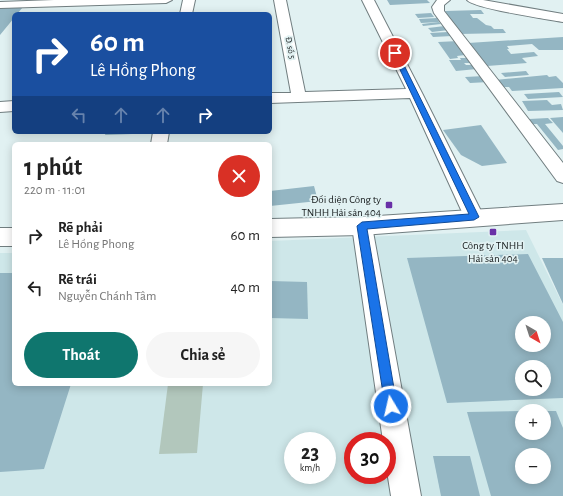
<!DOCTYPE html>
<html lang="vi">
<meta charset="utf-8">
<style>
:root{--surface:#fff;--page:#f6f6f6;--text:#222;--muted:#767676;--accent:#0f766e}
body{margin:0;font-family:"Alegreya Sans",sans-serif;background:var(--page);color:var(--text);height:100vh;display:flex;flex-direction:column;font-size:15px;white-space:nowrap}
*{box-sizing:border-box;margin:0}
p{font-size:13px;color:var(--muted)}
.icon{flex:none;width:22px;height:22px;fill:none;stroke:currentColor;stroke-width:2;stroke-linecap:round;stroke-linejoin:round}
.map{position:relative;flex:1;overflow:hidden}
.drawer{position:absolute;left:12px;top:142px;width:260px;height:244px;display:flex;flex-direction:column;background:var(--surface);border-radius:6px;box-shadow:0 2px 10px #0003}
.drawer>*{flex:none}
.hud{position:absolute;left:12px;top:12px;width:260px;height:122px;border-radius:6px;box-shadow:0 2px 10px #0003;background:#1a4fa0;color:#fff;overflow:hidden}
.needle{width:26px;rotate:141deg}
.buttons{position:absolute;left:515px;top:316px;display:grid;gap:8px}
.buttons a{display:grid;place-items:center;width:36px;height:36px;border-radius:50%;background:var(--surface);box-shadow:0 2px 10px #0003;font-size:20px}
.speed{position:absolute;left:284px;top:432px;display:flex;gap:8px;font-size:20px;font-weight:700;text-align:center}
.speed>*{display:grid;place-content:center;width:52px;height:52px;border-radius:50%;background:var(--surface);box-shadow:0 2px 10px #0003;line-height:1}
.speed small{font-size:10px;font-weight:400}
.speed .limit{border:6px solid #d22;background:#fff;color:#111}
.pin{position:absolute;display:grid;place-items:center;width:34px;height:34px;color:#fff;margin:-17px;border:2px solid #fff;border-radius:50%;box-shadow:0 1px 4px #0007}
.me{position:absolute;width:44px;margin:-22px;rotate:351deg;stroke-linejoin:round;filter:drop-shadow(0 0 3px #0008)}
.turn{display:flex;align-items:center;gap:14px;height:84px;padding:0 12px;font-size:18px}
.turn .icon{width:52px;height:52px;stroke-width:2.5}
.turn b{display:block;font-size:28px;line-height:34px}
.lanes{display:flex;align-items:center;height:38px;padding:0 12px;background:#0003;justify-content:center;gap:20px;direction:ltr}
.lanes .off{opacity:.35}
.round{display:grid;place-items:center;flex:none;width:42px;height:42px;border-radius:21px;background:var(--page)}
.overview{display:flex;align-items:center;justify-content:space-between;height:68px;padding:0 12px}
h1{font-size:24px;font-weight:700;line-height:30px}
.cta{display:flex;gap:8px;margin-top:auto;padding:8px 12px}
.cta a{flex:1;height:46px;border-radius:24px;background:var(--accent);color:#fff;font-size:16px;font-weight:700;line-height:46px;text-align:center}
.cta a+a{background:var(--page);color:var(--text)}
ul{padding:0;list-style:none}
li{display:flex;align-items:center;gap:12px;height:52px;padding:0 12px}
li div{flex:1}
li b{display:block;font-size:15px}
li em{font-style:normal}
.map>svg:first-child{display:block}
</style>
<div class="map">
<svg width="563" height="496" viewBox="0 0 563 496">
<rect width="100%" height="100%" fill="#e1f1f2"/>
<!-- built -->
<path fill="#cee7e9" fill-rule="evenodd" d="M526 230 563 305V496H0V253H14V384H270V241ZM522 323H544V345H522ZM522 367H544V389H522ZM522 411H544V433H522ZM293 441H327V475H293ZM353 441H387V475H353ZM522 455H544V477H522Z"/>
<!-- green -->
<path fill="#b2c7bc" d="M168 384H203L197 453 159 454Z"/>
<!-- building -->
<g fill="#94b6c3" fill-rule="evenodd">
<path d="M387 0H427L430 3 390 5Z"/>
<path d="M0 7H23L17 14H14V18L0 35Z"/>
<path d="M481 10 484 14H470L473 18H477L486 25 491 26 494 29H503L506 33 460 34 445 11Z"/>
<path d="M431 13 434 17 418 18 415 14Z"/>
<path d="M437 18 439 22 421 23 419 19Z"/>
<path d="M439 22 441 24 423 26 422 24Z"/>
<path d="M445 26 449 30 432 32 428 28Z"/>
<path d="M448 32 452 36 433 37 430 33Z"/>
<path d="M563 37V50H539L532 44 507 46 509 49H507L511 54 534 52 538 56 522 58 527 63 487 66 468 43Z"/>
<path d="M459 41 463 46H458L465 55 457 56 458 58 450 59 438 42Z"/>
<path d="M460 58H468L471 63H464L466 65H473L477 69 456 71 449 60H461Z"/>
<path d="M526 71 529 75 505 77 501 73Z"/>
<path d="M547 75 549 77 556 76 563 83V88L512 91 509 87H501L495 80Z"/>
<path d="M484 76 489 82 470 83 465 77Z"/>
<path d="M559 92 563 97 528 99 524 94Z"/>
<path d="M547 100 552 105 561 104 563 110 528 111 522 101Z"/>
<path d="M563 117V133L550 118Z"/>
<path d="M548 118 553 123 545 124 563 146V149L558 150 537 124H533L529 119Z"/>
<path d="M481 125 507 163 482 166 461 155 443 130Z"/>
<path d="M106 132H133L132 134 105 135Z"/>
<path d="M314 186 318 201 270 206V191Z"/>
<path d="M528 254 563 322V398L447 403 407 258ZM522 323H544V345H522ZM522 367H544V389H522Z"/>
<path d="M542 258H563V304Z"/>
<path d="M0 273H14V384H71L44 469 0 472Z"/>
<path d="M270 281 307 282 308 319 270 318Z"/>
<path d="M522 411V433H544V411H556L563 428V496H491L467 412ZM522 455H544V477H522Z"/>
<path d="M433 456H470L480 496H441Z"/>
</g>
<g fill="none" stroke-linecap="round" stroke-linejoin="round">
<defs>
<g id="minor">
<path d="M54 0H172L166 3 0 8V2Z"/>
<path d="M183 0H195L192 14H180Z"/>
<path d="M274 0H286L305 92 406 89 362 0H374L422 93 484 217 481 223 474 225 467 223 410 98 270 103V93H291Z"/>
<path d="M437 0H450L444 5V11L563 163V183L557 181 434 13 432 7Z"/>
<path d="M467 0H483L563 14V22C547 19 475 9 467 0Z"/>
<path d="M14 101V111L0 112V102Z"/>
<path d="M153 132H169L167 144H151Z"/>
<path d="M362 218 369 220 372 226 421 496H391L387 471V441H383L352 226 355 220Z"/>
</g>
<g id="highway">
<path d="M563 204V220L362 235 270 237V219L362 217Z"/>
<rect x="0" y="228" width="14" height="18"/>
</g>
</defs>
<!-- minor casing -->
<use href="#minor" stroke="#717e80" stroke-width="2"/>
<!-- highway casing -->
<use href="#highway" stroke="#717e80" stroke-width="2"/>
<!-- minor -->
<use href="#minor" fill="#fff" fill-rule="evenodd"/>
<!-- highway -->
<use href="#highway" fill="#fff" fill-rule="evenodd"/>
</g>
<!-- route -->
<path fill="#1a73e8" stroke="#114b97" d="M393 52 398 53 479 217 474 220 367 229 397 406 395 410 391 412 387 410 385 406 357 226 362 222 469 214 392 53Z"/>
<!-- markers -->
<g fill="#6930a7" stroke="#e1f1f2" stroke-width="1.5">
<rect x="385" y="201" width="8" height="8" rx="2"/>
<rect x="489" y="228" width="8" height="8" rx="2"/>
</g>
<g text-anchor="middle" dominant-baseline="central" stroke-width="3.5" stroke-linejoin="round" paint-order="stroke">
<!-- far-street labels -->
<g font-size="9" fill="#161b1c" stroke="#e1f1f2">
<text transform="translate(290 48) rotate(79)">Đ. số 5</text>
</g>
<!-- poi labels -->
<g font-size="11" fill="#161b1c" stroke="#e1f1f2" text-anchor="end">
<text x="381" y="199">Đối diện Công ty<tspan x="381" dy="13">TNHH Hải sản 404</tspan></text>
<text x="493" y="245" text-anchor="middle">Công ty TNHH<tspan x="493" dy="13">Hải sản 404</tspan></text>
</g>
</g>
</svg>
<div class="buttons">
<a><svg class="needle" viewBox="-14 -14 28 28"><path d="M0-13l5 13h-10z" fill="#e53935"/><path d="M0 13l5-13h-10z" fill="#767676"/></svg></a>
<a><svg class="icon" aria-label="search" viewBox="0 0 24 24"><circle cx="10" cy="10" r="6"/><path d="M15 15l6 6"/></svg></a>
<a>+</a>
<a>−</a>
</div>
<div class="speed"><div>23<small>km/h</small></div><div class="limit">30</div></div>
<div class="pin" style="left:395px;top:53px;background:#d93025"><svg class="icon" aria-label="arrive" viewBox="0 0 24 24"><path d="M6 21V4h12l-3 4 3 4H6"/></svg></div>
<svg class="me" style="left:391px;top:406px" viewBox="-20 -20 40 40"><circle r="17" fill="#1a73e8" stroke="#fff" stroke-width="3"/><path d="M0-11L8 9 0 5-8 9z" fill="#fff"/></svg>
<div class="hud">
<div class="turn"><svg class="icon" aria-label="right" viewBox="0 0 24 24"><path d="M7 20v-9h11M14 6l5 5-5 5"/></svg><div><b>60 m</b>Lê Hồng Phong</div></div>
<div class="lanes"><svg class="icon off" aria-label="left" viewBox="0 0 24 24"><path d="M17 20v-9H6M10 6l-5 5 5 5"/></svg><svg class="icon off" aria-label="ahead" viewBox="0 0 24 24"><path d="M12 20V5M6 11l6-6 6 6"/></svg><svg class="icon off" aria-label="ahead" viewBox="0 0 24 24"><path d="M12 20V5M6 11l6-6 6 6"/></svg><svg class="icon" aria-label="right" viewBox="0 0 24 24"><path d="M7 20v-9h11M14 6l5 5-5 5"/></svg></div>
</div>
<section class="drawer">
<div class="overview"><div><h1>1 phút</h1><p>220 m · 11:01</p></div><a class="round" style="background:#d93025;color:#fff"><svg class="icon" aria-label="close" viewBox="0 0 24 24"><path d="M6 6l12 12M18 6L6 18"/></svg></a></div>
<ul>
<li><svg class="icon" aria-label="right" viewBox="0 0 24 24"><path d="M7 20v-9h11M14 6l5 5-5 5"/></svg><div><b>Rẽ phải</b><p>Lê Hồng Phong</p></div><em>60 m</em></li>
<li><svg class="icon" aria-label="left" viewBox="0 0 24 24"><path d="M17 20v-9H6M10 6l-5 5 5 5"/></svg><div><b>Rẽ trái</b><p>Nguyễn Chánh Tâm</p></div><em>40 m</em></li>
</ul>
<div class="cta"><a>Thoát</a><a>Chia sẻ</a></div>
</section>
</div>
